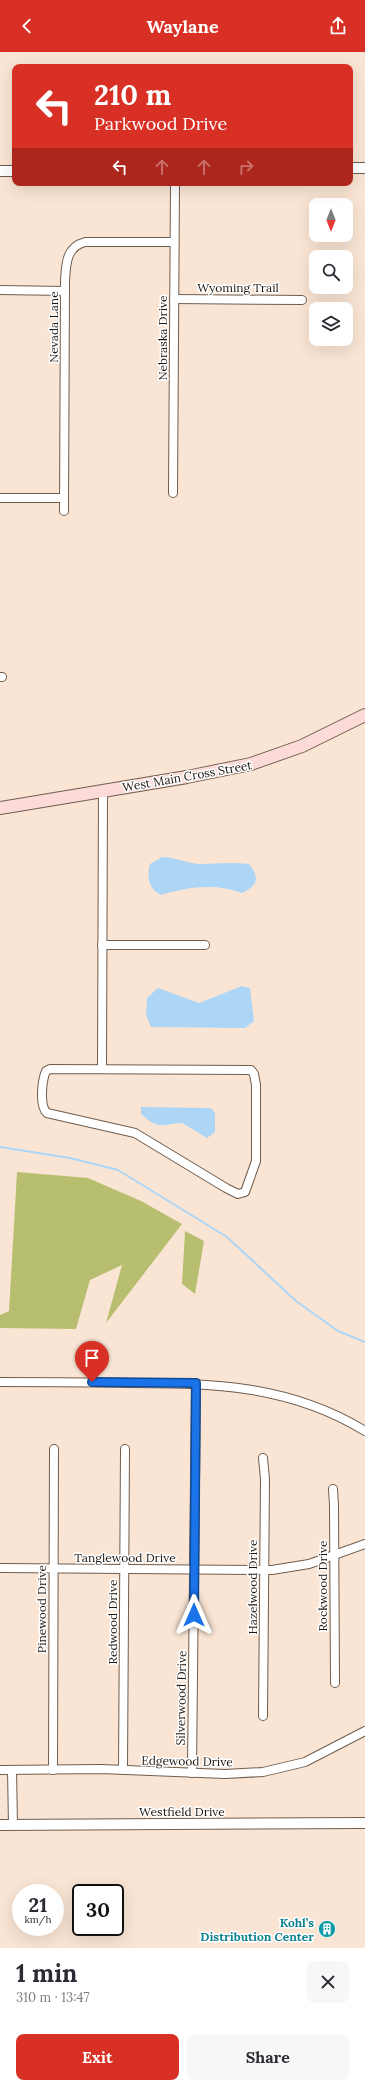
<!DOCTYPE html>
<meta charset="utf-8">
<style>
:root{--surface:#fff;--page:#f7f7f7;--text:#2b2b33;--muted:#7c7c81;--accent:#d93025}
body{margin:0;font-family:Lora,serif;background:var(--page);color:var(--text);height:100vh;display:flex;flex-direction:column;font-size:15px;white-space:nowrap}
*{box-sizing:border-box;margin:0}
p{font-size:13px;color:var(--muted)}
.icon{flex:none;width:22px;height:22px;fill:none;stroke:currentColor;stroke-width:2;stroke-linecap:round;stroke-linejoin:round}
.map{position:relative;height:1896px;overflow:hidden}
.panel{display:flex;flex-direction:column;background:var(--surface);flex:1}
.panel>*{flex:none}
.banner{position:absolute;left:12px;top:12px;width:341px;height:122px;border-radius:8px;box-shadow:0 4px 16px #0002;background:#d93025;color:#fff;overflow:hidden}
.needle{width:26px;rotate:180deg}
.tools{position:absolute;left:309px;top:146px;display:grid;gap:8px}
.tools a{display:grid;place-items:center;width:44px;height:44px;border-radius:8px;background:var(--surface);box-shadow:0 4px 16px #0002;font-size:20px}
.speed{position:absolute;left:12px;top:1832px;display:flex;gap:8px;font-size:20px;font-weight:700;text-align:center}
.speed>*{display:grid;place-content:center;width:52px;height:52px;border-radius:50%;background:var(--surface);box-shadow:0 4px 16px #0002;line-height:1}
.speed small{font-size:10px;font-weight:400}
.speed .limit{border:2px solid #111;border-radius:6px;background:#fff;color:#111}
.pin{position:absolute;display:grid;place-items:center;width:34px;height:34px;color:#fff;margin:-41px -17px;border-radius:50% 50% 50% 0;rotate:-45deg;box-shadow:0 0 4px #0007}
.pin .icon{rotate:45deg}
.me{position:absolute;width:44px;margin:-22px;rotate:0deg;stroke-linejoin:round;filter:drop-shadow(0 0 3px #0008)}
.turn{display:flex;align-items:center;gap:14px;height:84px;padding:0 16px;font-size:18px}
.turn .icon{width:52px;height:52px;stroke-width:2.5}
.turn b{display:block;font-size:28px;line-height:34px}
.lanes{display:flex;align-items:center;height:38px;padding:0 16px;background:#0003;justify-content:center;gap:20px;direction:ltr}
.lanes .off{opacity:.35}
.round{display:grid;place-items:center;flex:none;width:42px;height:42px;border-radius:8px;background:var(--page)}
.head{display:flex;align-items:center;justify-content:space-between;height:68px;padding:0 16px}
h1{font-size:24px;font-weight:700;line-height:30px}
.button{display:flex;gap:8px;margin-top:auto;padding:8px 16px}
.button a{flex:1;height:46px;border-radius:8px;background:var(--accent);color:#fff;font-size:16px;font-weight:700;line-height:46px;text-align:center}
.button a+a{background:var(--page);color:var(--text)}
header{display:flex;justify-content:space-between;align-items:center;height:52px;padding:0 16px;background:var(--accent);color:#fff;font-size:18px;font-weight:700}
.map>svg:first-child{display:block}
</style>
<header><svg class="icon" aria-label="back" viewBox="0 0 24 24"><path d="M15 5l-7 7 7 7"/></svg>Waylane<svg class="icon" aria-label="share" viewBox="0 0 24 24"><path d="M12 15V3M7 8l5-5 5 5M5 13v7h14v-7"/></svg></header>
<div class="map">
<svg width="365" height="1896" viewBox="0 0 365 1896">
<rect width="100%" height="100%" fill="#fae5d4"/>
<!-- forest -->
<g fill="#b8be6f">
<path d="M17 1120 88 1126 141 1149 182 1172 106 1271 122 1213 90 1228 76 1277 0 1276V1263L9 1259Z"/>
<path d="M185 1179 204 1189 195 1242 182 1232Z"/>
</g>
<!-- water -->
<g fill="#add5f5">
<path d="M162 805C175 805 186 811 199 812 216 812 231 810 249 812 260 826 258 833 242 841 216 831 187 835 161 843 149 837 146 825 150 812Z"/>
<path d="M242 934 250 936 254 969 245 976 151 975 146 963 147 946 158 936 199 951Z"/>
<path d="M141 1055 211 1056 215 1061V1080L207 1086 182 1071C161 1072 160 1079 141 1062Z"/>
</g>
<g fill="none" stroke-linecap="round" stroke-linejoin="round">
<!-- stream -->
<path stroke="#add5f5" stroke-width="2" d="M0 1095 70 1106 118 1118 227 1185 296 1249 338 1279 365 1290"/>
<defs>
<g id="minor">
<path d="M0 238 65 239"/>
<path d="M174 247 302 248"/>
<path d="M173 441 175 131"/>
<path d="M0 446H64"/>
<path d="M64 459 65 229C66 212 66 195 85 190H174"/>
<path d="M0 625H2"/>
<path d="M102 893H205"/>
<path d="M50 1017 251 1018 254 1022 256 1033V1109L245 1140 238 1142 226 1136 135 1081 47 1061C39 1054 42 1028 46 1019Z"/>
<path d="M102 1017 103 739"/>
<path d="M0 1330C43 1330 85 1330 128 1331 213 1331 290 1333 365 1379"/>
<path d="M263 1406 265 1427 263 1664"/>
<path d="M333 1437 334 1453 335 1631"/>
<path d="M0 1516 272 1518 309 1512 365 1492"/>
<path d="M0 1718 101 1717 225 1722 263 1720 305 1710 365 1679"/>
<path d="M12 1718 13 1773"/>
<path d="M53 1718 54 1397"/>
<path d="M123 1718 125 1397"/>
<path d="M192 1721 196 1331"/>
</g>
<g id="tertiary">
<path d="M350 116H365"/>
<path d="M0 119H15"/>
<path d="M0 1773 365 1771"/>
</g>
<path id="secondary" d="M0 756 187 725 251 712 302 694 365 663"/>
</defs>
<!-- minor casing -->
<use href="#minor" stroke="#6f5d4e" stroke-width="10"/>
<!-- tertiary casing -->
<use href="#tertiary" stroke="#6f5d4e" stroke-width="12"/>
<!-- secondary casing -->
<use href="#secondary" stroke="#6f5d4e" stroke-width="14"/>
<!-- minor -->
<use href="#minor" stroke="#fff" stroke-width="8"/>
<!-- tertiary -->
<use href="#tertiary" stroke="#fff" stroke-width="10"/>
<!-- secondary -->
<use href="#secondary" stroke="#fbdad7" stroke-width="12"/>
</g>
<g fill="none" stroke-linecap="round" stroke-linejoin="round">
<defs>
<path id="route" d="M92 1330 196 1331 194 1563"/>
</defs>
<!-- route casing -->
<use href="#route" stroke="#114b97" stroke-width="10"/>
<!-- route -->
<use href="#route" stroke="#1a73e8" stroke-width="7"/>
</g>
<!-- icons -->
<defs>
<symbol id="building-disc" viewBox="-11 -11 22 22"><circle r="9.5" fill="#0f9aa8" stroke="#fff"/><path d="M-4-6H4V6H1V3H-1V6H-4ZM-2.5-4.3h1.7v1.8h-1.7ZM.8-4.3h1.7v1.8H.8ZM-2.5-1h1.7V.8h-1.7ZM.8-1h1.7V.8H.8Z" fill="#fff"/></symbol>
</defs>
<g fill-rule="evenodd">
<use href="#building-disc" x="317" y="1867" width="20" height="20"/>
</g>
<g text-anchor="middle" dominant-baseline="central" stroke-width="3" stroke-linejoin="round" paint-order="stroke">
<!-- street labels -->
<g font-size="12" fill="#1d1610" stroke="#fff">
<text x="238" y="235">Wyoming Trail</text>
<text transform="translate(53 275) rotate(-90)">Nevada Lane</text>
<text transform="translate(162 286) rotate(-90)">Nebraska Drive</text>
<text transform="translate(187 724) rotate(-10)">West Main Cross Street</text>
<text x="125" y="1505">Tanglewood Drive</text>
<text transform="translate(322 1534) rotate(-90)">Rockwood Drive</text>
<text transform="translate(252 1535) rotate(-90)">Hazelwood Drive</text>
<text transform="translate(41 1557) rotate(-90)">Pinewood Drive</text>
<text transform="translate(112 1570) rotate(-90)">Redwood Drive</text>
<text transform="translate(181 1646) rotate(-89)">Silverwood Drive</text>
<text transform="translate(187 1709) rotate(1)">Edgewood Drive</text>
<text x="182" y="1759">Westfield Drive</text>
</g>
<!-- culture labels -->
<g font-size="12" font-weight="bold" fill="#0d838f" stroke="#fff" text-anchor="end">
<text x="314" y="1870">Kohl’s<tspan x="314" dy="14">Distribution Center</tspan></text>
</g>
</g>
</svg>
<div class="tools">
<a><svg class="needle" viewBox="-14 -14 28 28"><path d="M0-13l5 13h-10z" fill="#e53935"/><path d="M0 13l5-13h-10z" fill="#7c7c81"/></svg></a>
<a><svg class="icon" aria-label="search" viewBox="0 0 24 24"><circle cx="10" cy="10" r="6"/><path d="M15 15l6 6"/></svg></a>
<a><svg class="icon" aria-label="layers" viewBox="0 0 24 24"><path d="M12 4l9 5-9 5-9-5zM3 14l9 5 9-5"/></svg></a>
</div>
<div class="speed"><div>21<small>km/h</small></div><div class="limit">30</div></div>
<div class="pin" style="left:92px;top:1330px;background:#d93025"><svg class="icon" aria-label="arrive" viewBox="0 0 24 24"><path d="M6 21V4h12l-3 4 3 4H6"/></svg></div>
<svg class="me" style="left:194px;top:1563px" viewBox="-20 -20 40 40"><path d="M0-17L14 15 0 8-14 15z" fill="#1a73e8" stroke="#fff" stroke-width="4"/></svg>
<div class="banner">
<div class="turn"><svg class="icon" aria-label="left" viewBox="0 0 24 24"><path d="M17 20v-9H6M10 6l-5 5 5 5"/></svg><div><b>210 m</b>Parkwood Drive</div></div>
<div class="lanes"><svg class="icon" aria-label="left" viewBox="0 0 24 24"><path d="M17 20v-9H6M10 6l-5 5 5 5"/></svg><svg class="icon off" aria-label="ahead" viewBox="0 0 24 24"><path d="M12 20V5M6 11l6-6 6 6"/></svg><svg class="icon off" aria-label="ahead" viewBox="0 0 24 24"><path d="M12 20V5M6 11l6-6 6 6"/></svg><svg class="icon off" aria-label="right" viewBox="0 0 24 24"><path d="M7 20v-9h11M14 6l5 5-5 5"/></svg></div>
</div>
</div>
<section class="panel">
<div class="head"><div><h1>1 min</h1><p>310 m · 13:47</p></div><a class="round"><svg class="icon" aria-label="close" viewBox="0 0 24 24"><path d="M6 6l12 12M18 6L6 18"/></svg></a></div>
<div class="button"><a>Exit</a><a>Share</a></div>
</section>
